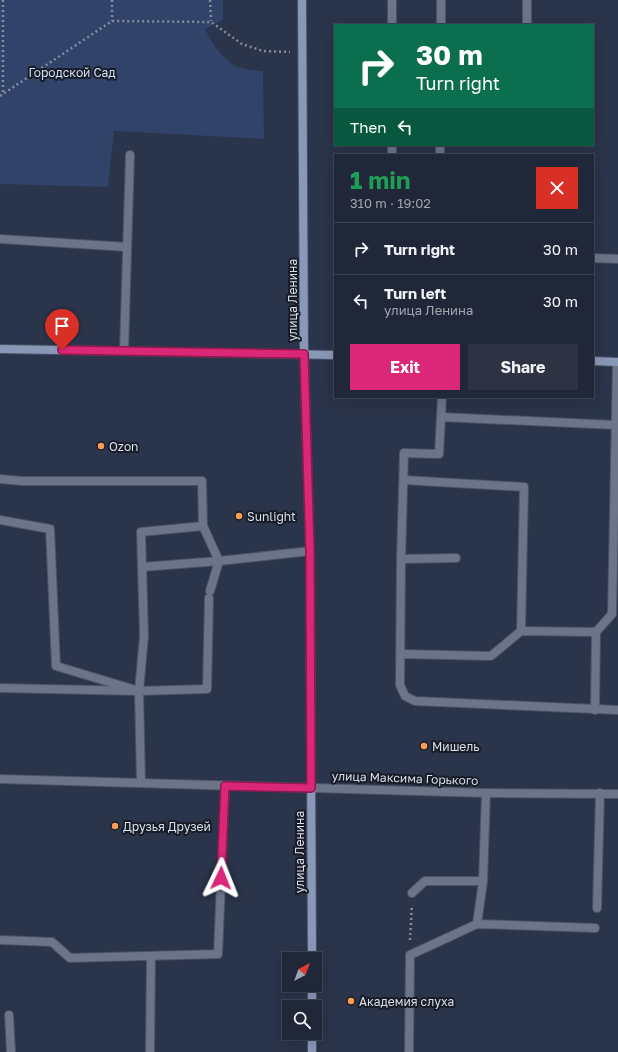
<!DOCTYPE html>
<meta charset="utf-8">
<style>
:root{--surface:#202738;--page:#2d3343;--text:#f1f3f6;--muted:#a2a5ae;--line:#3d4453;--accent:#db2777}
body{margin:0;font-family:"Golos Text",sans-serif;background:var(--page);color:var(--text);height:100vh;display:flex;flex-direction:column;font-size:15px;white-space:nowrap}
*{box-sizing:border-box;margin:0}
p{font-size:13px;color:var(--muted)}
.icon{flex:none;width:22px;height:22px;fill:none;stroke:currentColor;stroke-width:2;stroke-linecap:round;stroke-linejoin:round}
.map{position:relative;flex:1;overflow:hidden}
.drawer{position:absolute;left:334px;top:154px;width:260px;height:244px;display:flex;flex-direction:column;background:var(--surface);border-radius:0px;box-shadow:0 4px 16px #0002,0 0 0 1px var(--line)}
.drawer>*{flex:none}
.hud{position:absolute;left:334px;top:24px;width:260px;height:122px;border-radius:0px;box-shadow:0 4px 16px #0002,0 0 0 1px var(--line);background:#0b6e4f;color:#fff;overflow:hidden}
.needle{width:26px;rotate:41deg}
.tools{position:absolute;left:282px;top:952px;display:grid;gap:8px}
.tools a{display:grid;place-items:center;width:40px;height:40px;border-radius:0px;background:var(--surface);box-shadow:0 4px 16px #0002,0 0 0 1px var(--line);font-size:20px}
.pin{position:absolute;display:grid;place-items:center;width:34px;height:34px;color:#fff;margin:-41px -17px;border-radius:50% 50% 50% 0;rotate:-45deg;box-shadow:0 0 4px #0007}
.pin .icon{rotate:45deg}
.me{position:absolute;width:44px;margin:-22px;rotate:2deg;stroke-linejoin:round;filter:drop-shadow(0 0 3px #0008)}
.turn{display:flex;align-items:center;gap:14px;height:84px;padding:0 16px;font-size:18px}
.turn .icon{width:52px;height:52px;stroke-width:2.5}
.turn b{display:block;font-size:28px;line-height:34px}
.then{display:flex;align-items:center;height:38px;padding:0 16px;background:#0003;gap:8px;font-size:15px}
.round{display:grid;place-items:center;flex:none;width:42px;height:42px;border-radius:0px;background:var(--page)}
.head{display:flex;align-items:center;justify-content:space-between;height:68px;padding:0 16px}
h1{font-size:24px;font-weight:700;line-height:30px;color:#1e9e55}
.button{display:flex;gap:8px;margin-top:auto;padding:8px 16px}
.button a{flex:1;height:46px;border-radius:0px;background:var(--accent);color:#fff;font-size:16px;font-weight:700;line-height:46px;text-align:center}
.button a+a{background:var(--page);color:var(--text)}
ul{padding:0;list-style:none}
li{display:flex;align-items:center;gap:12px;height:52px;padding:0 16px;border-top:1px solid var(--line)}
li div{flex:1}
li b{display:block;font-size:15px}
li em{font-style:normal}
.map>svg:first-child{display:block}
</style>
<div class="map">
<svg width="618" height="1052" viewBox="0 0 618 1052">
<rect width="100%" height="100%" fill="#2a344a"/>
<!-- green -->
<path fill="#324369" d="M0 0H223V20L205 29C213 45 222 59 238 67 245 70 255 70 263 71L264 139 114 131 108 187 0 184Z"/>
<g fill="none" stroke-linecap="round" stroke-linejoin="round">
<defs>
<g id="service">
<path d="M392 0V25"/>
<path d="M441 25V0"/>
<path d="M527 25V0"/>
<path d="M392 145V155"/>
<path d="M440 145V155"/>
<path d="M0 239 127 247"/>
<path d="M593 258 618 259"/>
<path d="M124 351 130 155"/>
<path d="M442 397 439 454 404 453 401 559 400 685 405 696 415 701 618 710"/>
<path d="M441 417 616 425"/>
<path d="M0 479 22 481H202L203 526 219 561 310 551"/>
<path d="M404 480 524 487 521 631"/>
<path d="M0 520 50 529 56 666 139 691 141 783"/>
<path d="M401 559 456 558"/>
<path d="M142 567 219 561 210 591"/>
<path d="M401 654 491 656 521 631 596 632 612 614 617 362"/>
<path d="M0 688 139 691 207 689 209 598"/>
<path d="M139 691 144 636 141 532 203 526"/>
<path d="M595 710 596 632"/>
<path d="M412 893 425 881H483"/>
<path d="M597 908 600 793"/>
<path d="M477 924 483 881 486 793"/>
<path d="M0 940 52 942 70 958 218 954 225 786"/>
<path d="M9 1015 11 1052"/>
<path d="M150 1052 151 956"/>
<path d="M409 1052 410 955 477 924 595 928"/>
</g>
<path id="tertiary" d="M0 779 486 793 618 794"/>
<g id="secondary">
<path d="M302 0 304 354 310 551 312 959"/>
<path d="M0 349 335 355"/>
<path d="M593 361 618 362"/>
<path d="M312 985V1007"/>
<path d="M312 1033V1052"/>
</g>
</defs>
<!-- service casing -->
<use href="#service" stroke="#495367" stroke-width="10"/>
<!-- tertiary casing -->
<use href="#tertiary" stroke="#495367" stroke-width="10"/>
<!-- secondary casing -->
<use href="#secondary" stroke="#495367" stroke-width="10"/>
<!-- path -->
<g stroke="#858d9f" stroke-width="2.5" stroke-dasharray="2 3" stroke-linecap="butt">
<path d="M3 0V94"/>
<path d="M112 0V21"/>
<path d="M210 0 211 21"/>
<path d="M0 96 112 21 211 22 242 44 263 51 290 52"/>
<path d="M410 940 412 905"/>
</g>
<!-- service -->
<use href="#service" stroke="#6c7588" stroke-width="8"/>
<!-- tertiary -->
<use href="#tertiary" stroke="#6c7588" stroke-width="8"/>
<!-- secondary -->
<use href="#secondary" stroke="#8a98b7" stroke-width="8"/>
</g>
<g fill="none" stroke-linecap="round" stroke-linejoin="round">
<defs>
<path id="route" d="M62 350 304 354 310 551 311 788 225 786 221 878"/>
</defs>
<!-- route casing -->
<use href="#route" stroke="#8e194d" stroke-width="10"/>
<!-- route -->
<use href="#route" stroke="#db2777" stroke-width="7"/>
</g>
<!-- markers -->
<g fill="#fd9d55" stroke="#181c26" stroke-width="1.5">
<circle cx="101" cy="446" r="4"/>
<circle cx="239" cy="516" r="4"/>
<circle cx="424" cy="746" r="4"/>
<circle cx="115" cy="826" r="4"/>
<circle cx="351" cy="1001" r="4"/>
</g>
<g text-anchor="middle" dominant-baseline="central" stroke-width="4" stroke-linejoin="round" paint-order="stroke">
<!-- park labels -->
<g font-size="12" fill="#d2dffb" stroke="#181c26">
<text x="72" y="72">Городской Сад</text>
</g>
<!-- street labels -->
<g font-size="12" fill="#d8dfed" stroke="#181c26">
<text transform="translate(292 300) rotate(-90)">улица Ленина</text>
<text transform="translate(405 778) rotate(2)">улица Максима Горького</text>
<text transform="translate(299 852) rotate(-90)">улица Ленина</text>
</g>
<!-- poi labels -->
<g font-size="12" fill="#d8dfed" stroke="#181c26" text-anchor="start">
<text x="109" y="446">Ozon</text>
<text x="247" y="516">Sunlight</text>
<text x="432" y="746">Мишель</text>
<text x="123" y="826">Друзья Друзей</text>
<text x="359" y="1001">Академия слуха</text>
</g>
</g>
</svg>
<div class="tools">
<a><svg class="needle" viewBox="-14 -14 28 28"><path d="M0-13l5 13h-10z" fill="#e53935"/><path d="M0 13l5-13h-10z" fill="#a2a5ae"/></svg></a>
<a><svg class="icon" aria-label="search" viewBox="0 0 24 24"><circle cx="10" cy="10" r="6"/><path d="M15 15l6 6"/></svg></a>
</div>
<div class="pin" style="left:62px;top:350px;background:#d93025"><svg class="icon" aria-label="arrive" viewBox="0 0 24 24"><path d="M6 21V4h12l-3 4 3 4H6"/></svg></div>
<svg class="me" style="left:221px;top:878px" viewBox="-20 -20 40 40"><path d="M0-17L14 15 0 8-14 15z" fill="#db2777" stroke="#fff" stroke-width="4"/></svg>
<div class="hud">
<div class="turn"><svg class="icon" aria-label="right" viewBox="0 0 24 24"><path d="M7 20v-9h11M14 6l5 5-5 5"/></svg><div><b>30 m</b>Turn right</div></div>
<div class="then">Then<svg class="icon" aria-label="left" viewBox="0 0 24 24"><path d="M17 20v-9H6M10 6l-5 5 5 5"/></svg></div>
</div>
<section class="drawer">
<div class="head"><div><h1>1 min</h1><p>310 m · 19:02</p></div><a class="round" style="background:#d93025;color:#fff"><svg class="icon" aria-label="close" viewBox="0 0 24 24"><path d="M6 6l12 12M18 6L6 18"/></svg></a></div>
<ul>
<li><svg class="icon" aria-label="right" viewBox="0 0 24 24"><path d="M7 20v-9h11M14 6l5 5-5 5"/></svg><div><b>Turn right</b></div><em>30 m</em></li>
<li><svg class="icon" aria-label="left" viewBox="0 0 24 24"><path d="M17 20v-9H6M10 6l-5 5 5 5"/></svg><div><b>Turn left</b><p>улица Ленина</p></div><em>30 m</em></li>
</ul>
<div class="button"><a>Exit</a><a>Share</a></div>
</section>
</div>
